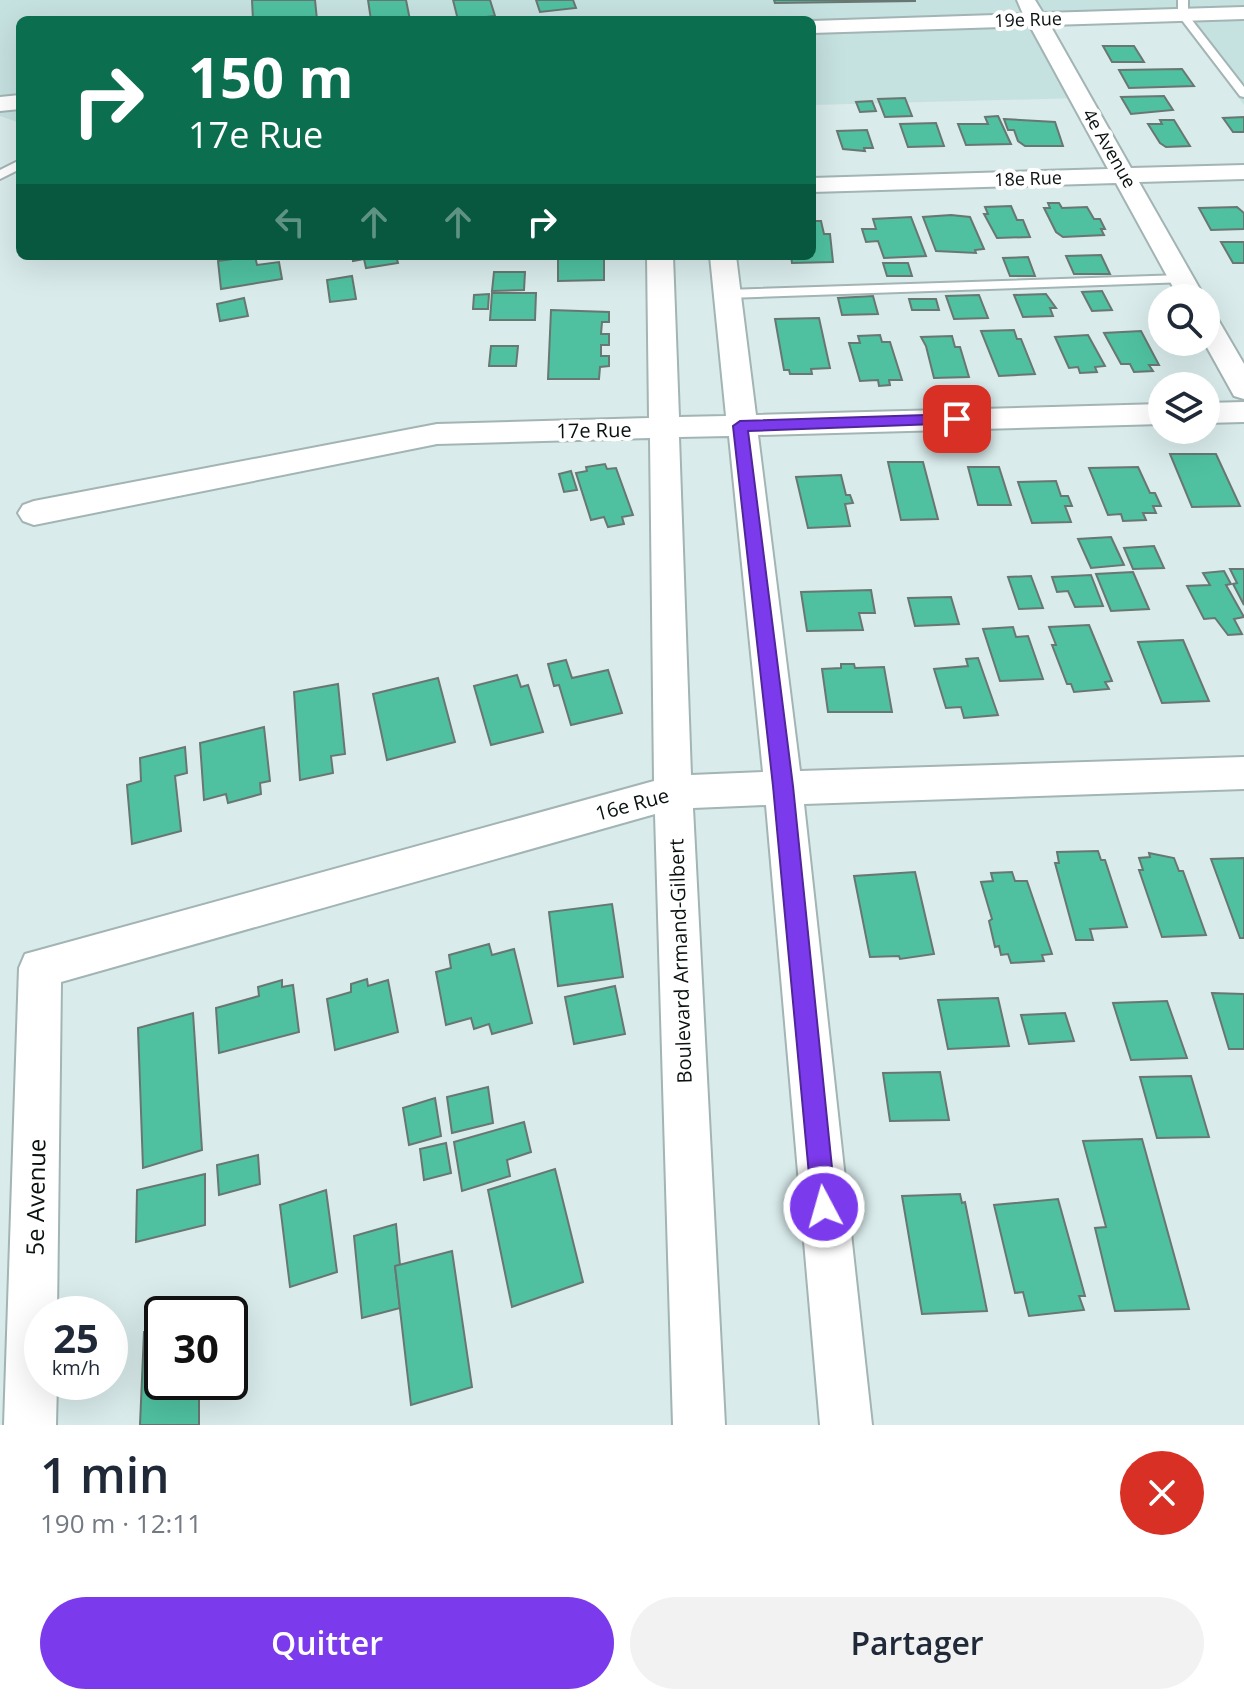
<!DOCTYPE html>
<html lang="fr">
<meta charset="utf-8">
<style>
:root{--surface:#fff;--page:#f2f2f3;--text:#1f2937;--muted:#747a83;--accent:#7c3aed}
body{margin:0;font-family:"Open Sans",sans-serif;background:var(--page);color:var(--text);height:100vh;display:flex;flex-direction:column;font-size:30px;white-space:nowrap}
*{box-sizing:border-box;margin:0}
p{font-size:26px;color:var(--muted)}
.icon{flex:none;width:44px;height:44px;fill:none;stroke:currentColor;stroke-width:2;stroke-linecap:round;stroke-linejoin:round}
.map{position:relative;height:1425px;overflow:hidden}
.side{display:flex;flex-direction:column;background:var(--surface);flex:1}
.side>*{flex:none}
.banner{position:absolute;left:16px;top:16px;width:800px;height:244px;border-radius:12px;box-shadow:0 8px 32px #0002;background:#0b6e4f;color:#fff;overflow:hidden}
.tools{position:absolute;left:1148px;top:284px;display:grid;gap:16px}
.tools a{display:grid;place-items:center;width:72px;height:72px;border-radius:50%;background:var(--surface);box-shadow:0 8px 32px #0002;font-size:40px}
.speed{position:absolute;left:24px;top:1296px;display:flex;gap:16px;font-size:40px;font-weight:700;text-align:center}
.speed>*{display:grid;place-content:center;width:104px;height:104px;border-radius:50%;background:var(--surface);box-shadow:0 8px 32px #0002;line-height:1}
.speed small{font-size:20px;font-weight:400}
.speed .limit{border:4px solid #111;border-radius:12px;background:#fff;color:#111}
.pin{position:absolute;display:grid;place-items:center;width:68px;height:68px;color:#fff;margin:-34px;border-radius:16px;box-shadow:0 4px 12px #0006}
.me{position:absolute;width:88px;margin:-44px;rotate:354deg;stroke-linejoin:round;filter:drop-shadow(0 0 6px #0008)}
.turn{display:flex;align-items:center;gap:28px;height:168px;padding:0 40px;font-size:36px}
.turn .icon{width:104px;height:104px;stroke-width:2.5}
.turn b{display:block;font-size:56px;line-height:68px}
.lanes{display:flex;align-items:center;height:76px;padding:0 40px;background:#0003;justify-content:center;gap:40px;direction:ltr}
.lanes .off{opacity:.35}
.round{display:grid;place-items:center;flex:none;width:84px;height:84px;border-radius:42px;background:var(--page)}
.summary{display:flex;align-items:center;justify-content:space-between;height:136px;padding:0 40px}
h1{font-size:48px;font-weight:600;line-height:60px}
.button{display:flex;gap:16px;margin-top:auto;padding:16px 40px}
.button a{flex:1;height:92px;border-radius:48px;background:var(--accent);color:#fff;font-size:32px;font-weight:600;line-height:92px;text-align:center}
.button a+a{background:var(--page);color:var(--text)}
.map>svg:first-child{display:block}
</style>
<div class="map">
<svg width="1244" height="1425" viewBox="0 0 1244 1425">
<rect width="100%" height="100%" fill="#d9ebeb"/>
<!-- built -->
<path fill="#c5e1e0" d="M0 0H1244V105L1179 16 1032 20 1078 98 812 105V20H20V123L0 116Z"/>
<!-- building -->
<g fill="#4fc1a0" stroke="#687771" stroke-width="2">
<path d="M252 0H315L317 20H253Z"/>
<path d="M368 0H406L410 20H371Z"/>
<path d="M453 0H490L495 16 458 20Z"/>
<path d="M536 0H573L576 8 540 12Z"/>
<path d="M774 0H915V1L775 3Z"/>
<path d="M1103 46H1134L1144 62H1112Z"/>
<path d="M1182 69 1194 86 1129 88 1119 70Z"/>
<path d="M1164 96 1173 110 1131 114 1121 97Z"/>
<path d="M905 98 912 116 885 117 878 99Z"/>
<path d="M872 101 876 111 860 112 856 102Z"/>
<path d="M998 116 1011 144 966 145 958 124H988L985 117Z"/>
<path d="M1244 117V132H1233L1223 118Z"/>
<path d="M1004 119 1055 122 1063 146H1025L1018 141 1014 130H1008Z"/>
<path d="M1160 120H1174L1190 146 1166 147 1160 143 1148 124H1162Z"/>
<path d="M936 123 944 146 908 147 900 124Z"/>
<path d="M867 130 873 148H864L865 151 843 149 837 131Z"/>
<path d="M1048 203H1059L1062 208 1087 207 1094 219H1100L1105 229H1101L1104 235 1063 237 1056 232 1044 208H1050Z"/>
<path d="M1011 206 1017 220H1023L1030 237 997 238 984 214H988L985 207Z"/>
<path d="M1237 207 1244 213V229L1211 230 1199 208Z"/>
<path d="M951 215 970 217 984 249 975 250 976 253 936 251 923 217Z"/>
<path d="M911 217 926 256 884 258 878 241 866 242 862 229H876L873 219Z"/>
<path d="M812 221H821L824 234H830L833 262 792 263 791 256H812Z"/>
<path d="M1221 242H1244V263H1233Z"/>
<path d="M1101 255 1110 274H1074L1066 256Z"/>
<path d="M255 256 257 265 279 262 282 279 221 289 218 261Z"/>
<path d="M352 256H396L398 263 366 268 364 259 353 261Z"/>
<path d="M558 256H604V280L558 281Z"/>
<path d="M1028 257 1035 276H1010L1003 258Z"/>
<path d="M883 263H908L912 276H887Z"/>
<path d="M494 272H525L524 290 492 291Z"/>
<path d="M352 276 356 299 330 302 327 280Z"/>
<path d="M1102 291 1112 310 1092 311 1082 292Z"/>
<path d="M492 293H536L535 320H490Z"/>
<path d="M489 294 488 309H473L474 295Z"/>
<path d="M1046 294 1056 308H1050L1053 316 1023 317 1014 295Z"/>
<path d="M979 295 988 318 954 319 946 296Z"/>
<path d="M873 296 878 314 842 315 838 298Z"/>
<path d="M244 298 248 316 220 321 217 304Z"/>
<path d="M909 299H936L939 310H912Z"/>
<path d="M551 310 609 312V322H602L601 334H609V345H601V356H609V366L600 367 599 379H548Z"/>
<path d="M819 318 830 368 811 369 812 374H790L789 370H784L775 319Z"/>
<path d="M1014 330 1017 339H1021L1035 374 999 376 981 331Z"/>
<path d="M1141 331 1159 365H1149L1153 371 1134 372 1130 364H1121L1104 333Z"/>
<path d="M880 335 882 342H890L902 380H889L890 385 879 386 878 380 860 381 849 343H860L858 336Z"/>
<path d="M1088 335 1105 366 1095 367 1097 372 1080 373 1078 367 1069 368 1055 337Z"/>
<path d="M952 336 955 347H960L969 377 934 378 926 346 921 337Z"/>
<path d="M491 346H518L516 366H489Z"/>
<path d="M1170 454H1216L1240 506 1192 507Z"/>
<path d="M888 462H923L938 519 901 520Z"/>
<path d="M605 464 607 469 616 468 633 515 622 517 624 524 608 527 604 517 591 520 576 473 587 471 586 467Z"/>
<path d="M968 467H999L1011 505H978Z"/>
<path d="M1138 467 1150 493H1155L1161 506H1153L1156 513H1143L1146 520 1123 521 1121 514 1108 515 1089 468Z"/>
<path d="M571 471 577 490 564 492 559 474Z"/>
<path d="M841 475 846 495H850L853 503 845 504 850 526 808 528 796 477Z"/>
<path d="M1056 481 1061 496H1068L1072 506H1065L1071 522 1032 523 1018 482Z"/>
<path d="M1111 537 1124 565 1091 568 1078 539Z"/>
<path d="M1154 546 1164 568 1133 569 1124 548Z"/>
<path d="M1230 569H1244V605L1233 584 1237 583Z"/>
<path d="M1224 571 1231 584 1226 585 1244 617 1234 619 1242 634 1228 635 1215 618 1204 619 1187 586 1210 585 1203 573Z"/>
<path d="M1133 572 1149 609 1111 611 1096 574Z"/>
<path d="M1091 575 1103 606 1075 607 1068 591 1057 592 1052 577Z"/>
<path d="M1031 576 1043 608 1019 609 1008 577Z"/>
<path d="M871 590 875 613H859L863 630 807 631 801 592Z"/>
<path d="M951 597 959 624 915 626 908 598Z"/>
<path d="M1089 625 1112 681 1105 682 1109 689 1074 692 1071 684H1067L1052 645H1056L1049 627Z"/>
<path d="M1013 627 1016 637 1028 636 1043 679 1000 681 983 629Z"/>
<path d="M1183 640 1209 701 1162 703 1138 642Z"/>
<path d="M978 658 998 715 964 718 961 707 946 708 934 669 968 666 966 659Z"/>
<path d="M566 660 572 678 608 670 622 713 571 725 559 685 554 686 548 664Z"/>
<path d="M841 664H854L855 668 884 667 892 712H828L822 669 841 668Z"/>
<path d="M517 675 521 687 528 685 543 732 491 745 474 686Z"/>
<path d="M438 678 455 742 387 760 373 694Z"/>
<path d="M338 684 345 754 331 756 333 773 300 780 294 692Z"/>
<path d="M264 727 270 781 260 783 261 794 228 803 226 794 204 800 200 743Z"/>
<path d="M185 747 187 773 175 776 181 831 132 844 127 785 141 781 140 758Z"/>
<path d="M1098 851 1101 860H1105L1127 927 1090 929 1093 940H1076L1055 863H1059L1057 852Z"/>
<path d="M1149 853 1174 858 1179 871H1183L1206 935 1162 937 1139 870H1143L1139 858 1150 857Z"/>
<path d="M1244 858V938H1240L1211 859Z"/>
<path d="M915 872 934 954 900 959 899 956 870 957 854 876Z"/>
<path d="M1012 872 1015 881H1027L1052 954 1042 955 1044 961 1011 963 1008 954 1001 955 999 946 995 947 989 921 992 919 981 882 993 881 991 873Z"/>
<path d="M612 904 623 977 558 986 549 912Z"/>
<path d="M489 944 492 955 514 949 532 1023 492 1034 489 1024 474 1029 471 1018 446 1025 436 972 451 968 449 955Z"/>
<path d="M367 979 368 986 388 980 398 1032 335 1050 327 999 351 992V984Z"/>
<path d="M282 980V987L293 985 299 1032 219 1053 216 1008 259 996 258 987Z"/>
<path d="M615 986 625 1034 574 1044 565 997Z"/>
<path d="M1212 993 1244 994V1049H1229Z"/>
<path d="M998 998 1009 1046 948 1049 938 1000Z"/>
<path d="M1167 1001 1187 1058 1131 1060 1113 1003Z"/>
<path d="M193 1013 202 1150 143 1168 138 1028Z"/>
<path d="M1065 1013 1074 1041 1029 1044 1021 1015Z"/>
<path d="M940 1072 949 1120 890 1121 883 1073Z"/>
<path d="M1191 1076 1209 1137 1157 1138 1140 1077Z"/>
<path d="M488 1087 493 1123 452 1133 447 1097Z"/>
<path d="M435 1098 441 1136 409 1145 403 1108Z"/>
<path d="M524 1122 531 1152 507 1160 510 1176 462 1191 454 1142Z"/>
<path d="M1142 1139 1189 1309 1115 1311 1095 1228 1106 1227 1083 1141Z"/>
<path d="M446 1143 451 1173 424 1180 420 1149Z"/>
<path d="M258 1155 260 1184 219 1195 217 1165Z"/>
<path d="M555 1169 583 1282 512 1307 488 1190Z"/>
<path d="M205 1174V1225L136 1242 137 1190Z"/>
<path d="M326 1190 337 1272 290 1287 280 1205Z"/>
<path d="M960 1194 962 1203 965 1202 987 1311 922 1314 902 1196Z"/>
<path d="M1058 1199 1085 1296H1079L1084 1310 1029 1316 1023 1292 1015 1293 994 1205Z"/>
<path d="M396 1224 400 1265 395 1266 400 1308 362 1318 354 1236Z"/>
<path d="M452 1251 472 1387 411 1405 395 1266Z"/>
<path d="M162 1327V1382H199V1425H140L144 1332Z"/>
</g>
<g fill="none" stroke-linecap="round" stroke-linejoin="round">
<defs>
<g id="service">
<path d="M1178 0H1188V15L1244 87V97L1240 96 1178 15Z"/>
<path d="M20 160V169L0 179V170Z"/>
<path d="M1182 275 1187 276V282L727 298 720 294 727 290Z"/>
</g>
<g id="minor">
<path d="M1017 0H1035L1043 13 1244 7V19L1050 25 1131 168 1244 165V179L1139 182 1205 298H1179L1116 183 812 192V178L1108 169 1030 26 812 33V21L1023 14Z"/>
<path d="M20 95V109L0 111V97Z"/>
<path d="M647 256H673L679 417 726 416 710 256H736L756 415 1162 404V424L758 435 800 771 1244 757V789L804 804 872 1425H820L766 805 693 808 725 1425H673L655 814 61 982 57 1314H42V1382H57L56 1425H4L19 968 25 954 654 781 650 438 437 444 34 525 23 521 18 513 23 505 34 501 437 424 649 418ZM729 436 763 772 691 775 679 437Z"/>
<path d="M1206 313 1216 316 1244 364V399L1234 396 1204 342H1206Z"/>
<path d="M1244 402V422L1206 423V403Z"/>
</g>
</defs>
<!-- service casing -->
<use href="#service" stroke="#a2b4b3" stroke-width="4"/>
<!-- minor casing -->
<use href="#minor" stroke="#a2b4b3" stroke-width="4"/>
<!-- service -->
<use href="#service" fill="#fff" fill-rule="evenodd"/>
<!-- minor -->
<use href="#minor" fill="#fff" fill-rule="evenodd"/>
</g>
<!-- route -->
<path fill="#7c3aed" stroke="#51269a" stroke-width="2" d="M957 414 964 419 962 423 748 431 793 786 836 1207 833 1216 824 1219 816 1216 812 1207 773 786 733 426 740 421Z"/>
<g text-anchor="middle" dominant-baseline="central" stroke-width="8" stroke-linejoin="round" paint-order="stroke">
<!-- far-street labels -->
<g font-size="18" fill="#0b1111" stroke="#fff">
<text transform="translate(1028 19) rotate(-2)">19e Rue</text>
<text transform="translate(1110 148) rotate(60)">4e Avenue</text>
<text transform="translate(1028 178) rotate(-2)">18e Rue</text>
</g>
<!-- street labels -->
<g font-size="20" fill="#0b1111" stroke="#fff">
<text transform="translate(594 430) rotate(-1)">17e Rue</text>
<text transform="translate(632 804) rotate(-15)">16e Rue</text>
<text transform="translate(680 961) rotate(-92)">Boulevard Armand-Gilbert</text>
</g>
<!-- near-street labels -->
<g font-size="24" fill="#0b1111" stroke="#fff">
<text transform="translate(35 1197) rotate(-89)">5e Avenue</text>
</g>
</g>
</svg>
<div class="tools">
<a><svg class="icon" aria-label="search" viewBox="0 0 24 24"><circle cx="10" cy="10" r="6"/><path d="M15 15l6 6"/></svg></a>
<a><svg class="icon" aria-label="layers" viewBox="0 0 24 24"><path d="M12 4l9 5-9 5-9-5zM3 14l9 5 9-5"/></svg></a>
</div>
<div class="speed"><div>25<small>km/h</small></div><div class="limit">30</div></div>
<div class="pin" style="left:957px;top:419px;background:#d93025"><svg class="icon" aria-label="arrive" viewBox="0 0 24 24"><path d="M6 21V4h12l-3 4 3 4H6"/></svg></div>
<svg class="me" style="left:824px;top:1207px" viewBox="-20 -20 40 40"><circle r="17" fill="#7c3aed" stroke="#fff" stroke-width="3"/><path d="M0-11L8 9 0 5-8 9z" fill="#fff"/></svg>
<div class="banner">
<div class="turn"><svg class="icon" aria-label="right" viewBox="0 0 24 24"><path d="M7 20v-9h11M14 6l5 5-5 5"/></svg><div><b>150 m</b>17e Rue</div></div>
<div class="lanes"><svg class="icon off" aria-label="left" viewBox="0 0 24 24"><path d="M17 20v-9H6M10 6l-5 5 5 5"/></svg><svg class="icon off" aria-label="ahead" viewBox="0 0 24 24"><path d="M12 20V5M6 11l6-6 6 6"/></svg><svg class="icon off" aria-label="ahead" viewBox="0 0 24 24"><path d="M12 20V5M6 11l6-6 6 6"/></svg><svg class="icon" aria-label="right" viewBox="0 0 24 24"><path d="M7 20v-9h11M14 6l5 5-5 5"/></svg></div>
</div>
</div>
<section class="side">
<div class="summary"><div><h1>1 min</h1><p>190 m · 12:11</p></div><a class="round" style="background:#d93025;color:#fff"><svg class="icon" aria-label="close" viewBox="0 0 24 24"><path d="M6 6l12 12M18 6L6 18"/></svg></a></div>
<div class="button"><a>Quitter</a><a>Partager</a></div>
</section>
